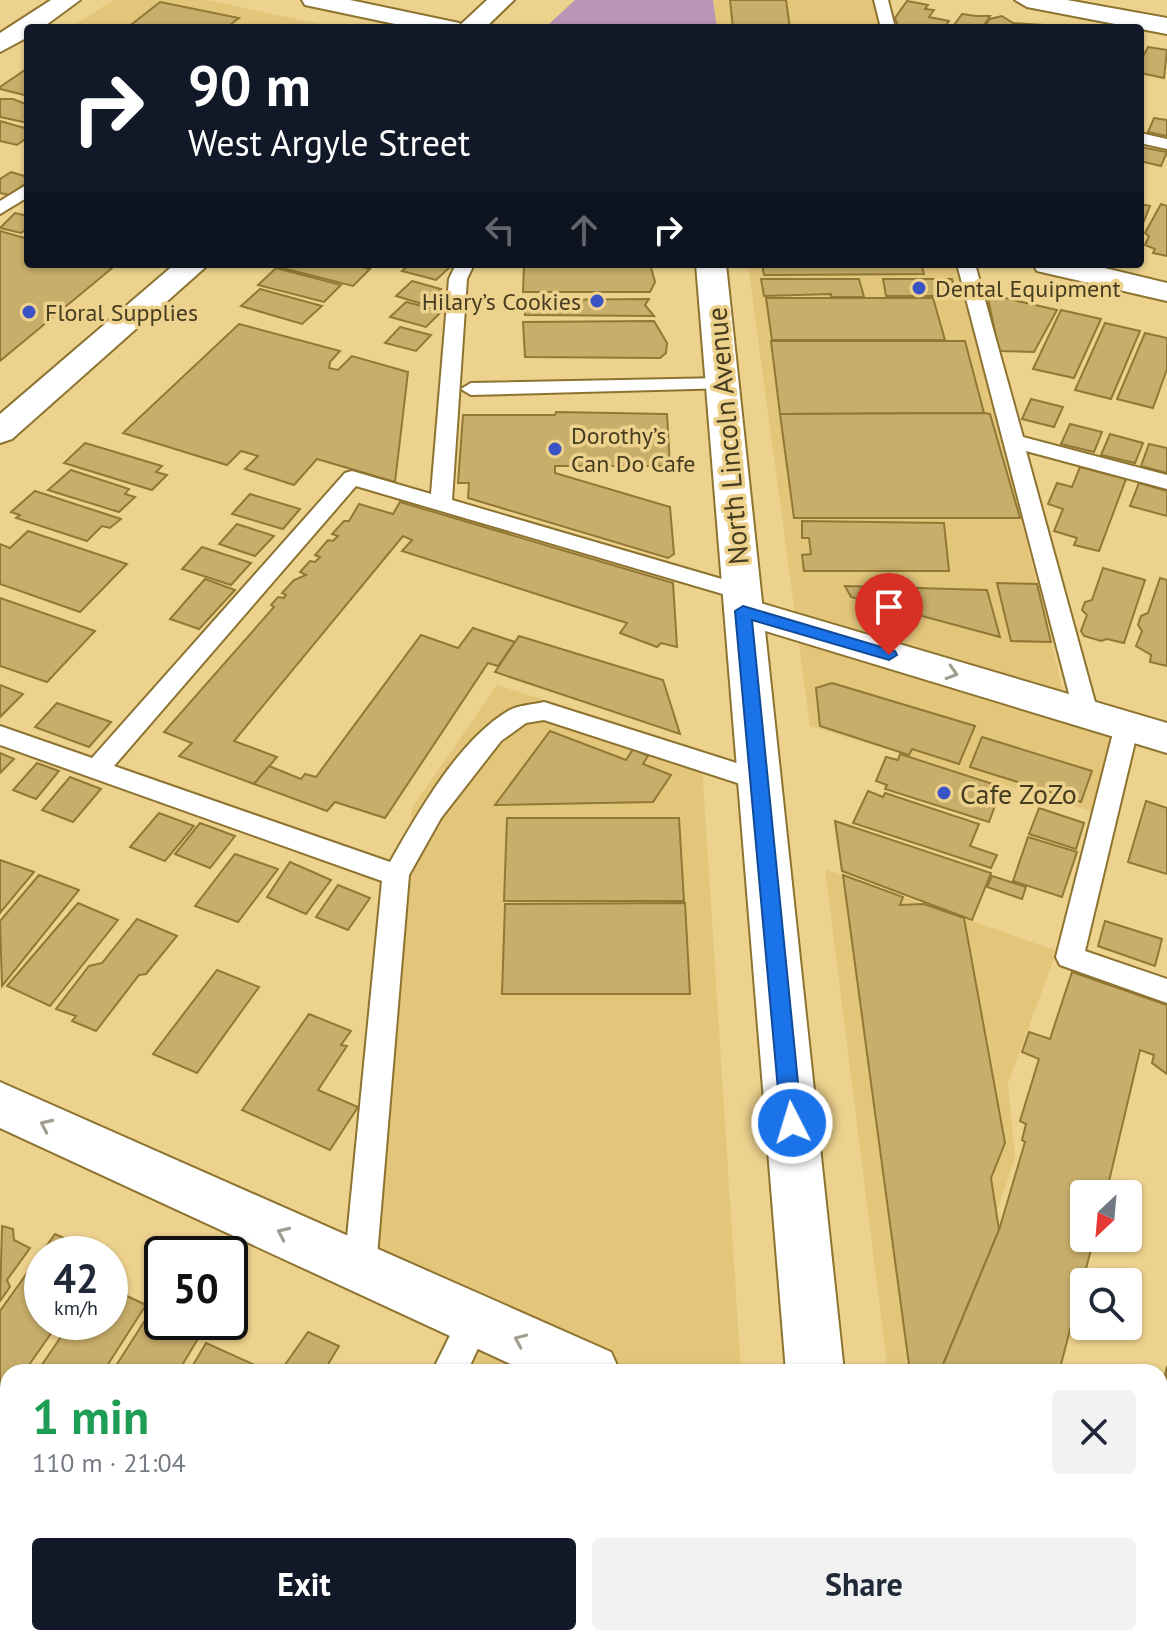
<!DOCTYPE html>
<meta charset="utf-8">
<style>
:root{--surface:#fff;--page:#f2f2f3;--text:#1f2937;--muted:#747a83;--accent:#111827}
body{margin:0;font-family:"PT Sans",sans-serif;background:var(--page);color:var(--text);height:100vh;display:flex;flex-direction:column;font-size:30px;white-space:nowrap}
*{box-sizing:border-box;margin:0}
p{font-size:26px;color:var(--muted)}
.icon{flex:none;width:44px;height:44px;fill:none;stroke:currentColor;stroke-width:2;stroke-linecap:round;stroke-linejoin:round}
.map{position:relative;flex:1;overflow:hidden}
.drawer{position:absolute;left:0px;top:1364px;width:1168px;height:282px;display:flex;flex-direction:column;background:var(--surface);border-radius:24px 24px 0 0;box-shadow:0 2px 6px #0004}
.drawer>*{flex:none}
.top-card{position:absolute;left:24px;top:24px;width:1120px;height:244px;border-radius:8px;box-shadow:0 2px 6px #0004;background:#111827;color:#fff;overflow:hidden}
.needle{width:52px;rotate:206deg}
.buttons{position:absolute;left:1070px;top:1180px;display:grid;gap:16px}
.buttons a{display:grid;place-items:center;width:72px;height:72px;border-radius:8px;background:var(--surface);box-shadow:0 2px 6px #0004;font-size:40px}
.speed{position:absolute;left:24px;top:1236px;display:flex;gap:16px;font-size:40px;font-weight:700;text-align:center}
.speed>*{display:grid;place-content:center;width:104px;height:104px;border-radius:50%;background:var(--surface);box-shadow:0 2px 6px #0004;line-height:1}
.speed small{font-size:20px;font-weight:400}
.speed .limit{border:4px solid #111;border-radius:12px;background:#fff;color:#111}
.pin{position:absolute;display:grid;place-items:center;width:68px;height:68px;color:#fff;margin:-82px -34px;border-radius:50% 50% 50% 0;rotate:-45deg;box-shadow:0 0 8px #0007}
.pin .icon{rotate:45deg}
.me{position:absolute;width:88px;margin:-44px;rotate:355deg;stroke-linejoin:round;filter:drop-shadow(0 0 6px #0008)}
.turn{display:flex;align-items:center;gap:28px;height:168px;padding:0 32px;font-size:36px}
.turn .icon{width:104px;height:104px;stroke-width:2.5}
.turn b{display:block;font-size:56px;line-height:68px}
.lanes{display:flex;align-items:center;height:76px;padding:0 32px;background:#0003;justify-content:center;gap:40px;direction:ltr}
.lanes .off{opacity:.35}
.round{display:grid;place-items:center;flex:none;width:84px;height:84px;border-radius:8px;background:var(--page)}
.summary{display:flex;align-items:center;justify-content:space-between;height:136px;padding:0 32px}
h1{font-size:48px;font-weight:800;line-height:60px;color:#1e9e55}
.primary-button{display:flex;gap:16px;margin-top:auto;padding:16px 32px}
.primary-button a{flex:1;height:92px;border-radius:8px;background:var(--accent);color:#fff;font-size:32px;font-weight:800;line-height:92px;text-align:center}
.primary-button a+a{background:var(--page);color:var(--text)}
.map>svg:first-child{display:block}
</style>
<div class="map">
<svg width="1167" height="1645" viewBox="0 0 1167 1645">
<rect width="100%" height="100%" fill="#edd28e"/>
<!-- built -->
<g fill="#e4c67a">
<path d="M113 0H207L339 28H70Z"/>
<path d="M713 0H878L884 28H717Z"/>
<path d="M748 264H959L1070 720 1114 731 1093 812 810 726Z"/>
<path d="M497 685 701 749 741 1372H461L484 1326 372 1273 412 808Z"/>
<path d="M825 869 1057 951 1008 1083 1015 1158 943 1372H888Z"/>
<path d="M325 1638H758V1645H322Z"/>
<path d="M921 1638H1160L1167 1645H922Z"/>
</g>
<!-- green -->
<path fill="#b895b5" d="M575 0H713L717 28 548 25Z"/>
<!-- building -->
<g fill="#c8ae6b" stroke="#917835" stroke-width="2">
<path d="M730 0H786L790 28H733Z"/>
<path d="M907 1 928 5 925 9 934 10 929 17 949 21 944 28 898 26 895 18Z"/>
<path d="M160 2 239 18 226 28H127Z"/>
<path d="M962 14 976 16H990L982 28H952Z"/>
<path d="M1002 16 1013 23 1044 25 984 28 990 19Z"/>
<path d="M1148 47 1167 50 1164 78 1140 73V62Z"/>
<path d="M28 68V96L0 89V87Z"/>
<path d="M0 99H13L28 105V123L0 117Z"/>
<path d="M1154 118 1167 120V136L1148 132Z"/>
<path d="M0 121 28 129V137L17 145 0 141Z"/>
<path d="M1140 147 1167 152 1161 166 1140 161Z"/>
<path d="M11 172 28 177V182L9 195 0 193V179Z"/>
<path d="M1140 204 1150 206 1140 231Z"/>
<path d="M1161 204 1167 206V256L1153 253 1155 249 1145 245 1149 236 1145 233Z"/>
<path d="M15 213 28 216V228L21 233 0 228Z"/>
<path d="M0 231 28 239V264H117L0 361Z"/>
<path d="M287 264H351L370 269 353 286 282 268Z"/>
<path d="M410 264H440L450 267 436 280 402 271Z"/>
<path d="M524 264H650L655 282 650 292H523Z"/>
<path d="M762 264H921L924 274 764 275Z"/>
<path d="M276 268 341 285 324 302 258 285Z"/>
<path d="M761 279H859L864 297H831V294L764 296Z"/>
<path d="M883 279H952L957 296H886Z"/>
<path d="M412 281 441 289 426 305 396 296Z"/>
<path d="M260 289 322 306 302 324 241 306Z"/>
<path d="M987 294 1057 310 1034 352 999 351Z"/>
<path d="M766 298H933L945 340H772Z"/>
<path d="M649 299 645 305 654 316 525 315V300Z"/>
<path d="M406 302 442 311 426 327 390 317Z"/>
<path d="M1061 310 1101 319 1074 378 1033 369Z"/>
<path d="M654 321 667 343 666 353 660 358 525 357 523 322Z"/>
<path d="M1105 323 1140 331 1111 399 1075 390Z"/>
<path d="M239 324 340 351 330 362 329 368 338 370 352 356 408 372 395 482 317 459 294 485 245 469 258 456 241 451 227 465 123 433Z"/>
<path d="M400 327 431 335 416 351 385 343Z"/>
<path d="M1145 333 1167 338V369L1153 408 1117 399Z"/>
<path d="M771 341H965L984 413 780 414Z"/>
<path d="M1031 399 1063 407 1054 427 1022 419Z"/>
<path d="M556 412 667 414 670 466H555V473L670 507 674 554 668 558 468 498 469 483H458L463 415H555Z"/>
<path d="M984 413 990 414 1020 518H794L780 414Z"/>
<path d="M1070 424 1102 432 1094 452 1061 444Z"/>
<path d="M1110 434 1143 443 1135 463 1101 455Z"/>
<path d="M85 443 162 466 156 472 167 475 152 490 64 463Z"/>
<path d="M1149 444 1167 448V473L1141 466Z"/>
<path d="M1080 467 1126 479 1099 551 1074 545 1077 538 1054 531 1063 509 1048 504 1057 483 1072 487Z"/>
<path d="M71 470 129 489 125 494 135 497 119 512 48 490Z"/>
<path d="M1139 483 1167 491V516L1130 506Z"/>
<path d="M35 491 121 519 110 528 102 526 87 541 16 518 20 515 11 512Z"/>
<path d="M250 494 300 509 283 529 232 514Z"/>
<path d="M400 502 673 583 677 647 661 643 657 647 620 633 627 623 402 551 412 540 403 536 234 741 277 757 254 784 179 756 192 743 164 732 274 607 271 605 278 597 284 598 286 595 282 593 294 580 306 575 300 572 310 561 315 562 320 557 315 555 328 540 333 541 338 536 332 534 344 521H349L359 504 393 514Z"/>
<path d="M802 521 944 523 949 571H804L802 555 811 554 809 538H802Z"/>
<path d="M237 524 274 536 255 556 219 544Z"/>
<path d="M28 531 127 564 80 612 0 584V544L10 548Z"/>
<path d="M202 547 251 563 231 585 182 569Z"/>
<path d="M1103 568 1145 580 1124 643 1107 639 1101 641 1084 636 1081 631 1087 615 1082 610 1085 602 1092 600Z"/>
<path d="M1160 578 1167 580V666L1150 662 1151 655 1136 646 1142 631 1138 625 1141 616 1148 613Z"/>
<path d="M205 579 235 590 199 629 170 619Z"/>
<path d="M997 583 1037 584 1051 642 1011 641Z"/>
<path d="M845 586 987 590 1000 637 851 597Z"/>
<path d="M0 598 95 631 47 682 0 666Z"/>
<path d="M473 628 515 642 498 666 488 663 385 818 335 802 327 811 254 784 269 766 301 779 305 774 316 777 421 635 458 648Z"/>
<path d="M519 636 663 680 680 734 495 672Z"/>
<path d="M832 683 975 726 959 764 912 749 909 755 820 726 816 688Z"/>
<path d="M0 685 23 694 0 717Z"/>
<path d="M57 703 111 722 89 747 35 727Z"/>
<path d="M550 731 626 760 633 749 648 756 643 764 671 775 653 802 495 805Z"/>
<path d="M982 737 1092 771 1081 802 970 767Z"/>
<path d="M0 753 14 759 0 773Z"/>
<path d="M900 754 1002 787 989 822 885 789 887 785 876 781 886 757 898 760Z"/>
<path d="M37 763 59 771 36 799 13 790Z"/>
<path d="M70 777 101 789 73 822 42 810Z"/>
<path d="M868 791 883 797 885 793 979 824 970 846 997 855 991 868 853 823Z"/>
<path d="M1146 801 1167 808V874L1128 862Z"/>
<path d="M1039 808 1084 823 1076 849 1029 834Z"/>
<path d="M159 813 194 826 165 861 130 847Z"/>
<path d="M507 818H679L684 901H504Z"/>
<path d="M835 821 991 873 972 920 842 871Z"/>
<path d="M200 823 235 836 210 868 175 854Z"/>
<path d="M1028 837 1077 852 1062 897 1013 881Z"/>
<path d="M235 854 278 869 238 922 195 906Z"/>
<path d="M0 860 34 872 0 913Z"/>
<path d="M290 862 331 880 306 914 267 897Z"/>
<path d="M39 875 79 890 2 986 0 921Z"/>
<path d="M843 875 903 897 900 905 924 904 964 918 1005 1143 991 1178 999 1230 940 1372H910Z"/>
<path d="M992 876 1026 887 1022 899 987 887Z"/>
<path d="M338 885 370 898 348 930 316 917Z"/>
<path d="M78 903 118 920 50 1006 7 986Z"/>
<path d="M685 903 690 994H502L505 904Z"/>
<path d="M137 919 177 936 146 974 139 975 96 1031 72 1021 76 1016 56 1009 89 966 102 963Z"/>
<path d="M1105 921 1162 939 1155 966 1098 946Z"/>
<path d="M217 970 259 987 197 1073 153 1054Z"/>
<path d="M1072 972 1167 1005V1074L1152 1063 1154 1055 1140 1050 1106 1194H1084V1238H1094L1059 1372H940L999 1230 1025 1142 1022 1140 1026 1124 1020 1121 1039 1059 1022 1052 1029 1032 1050 1039Z"/>
<path d="M309 1014 351 1031 341 1045 347 1046 318 1090 358 1107 330 1150 242 1110Z"/>
<path d="M2 1226 13 1229 14 1240 30 1248 7 1280 10 1287 0 1301Z"/>
<path d="M55 1234 98 1254H42V1322H59L24 1372H8V1395L0 1407V1311Z"/>
<path d="M110 1288 146 1305 103 1372H37L71 1322H110Z"/>
<path d="M156 1303 162 1306V1322H208L178 1372H112Z"/>
<path d="M308 1332 339 1346 327 1366 339 1372H280Z"/>
<path d="M206 1343 266 1370 189 1372Z"/>
<path d="M1167 1366V1488L1160 1485 1163 1420 1160 1398Z"/>
<path d="M8 1414V1440L0 1436V1426Z"/>
<path d="M356 1638H426L423 1645H353Z"/>
<path d="M573 1638H741V1645H574Z"/>
</g>
<g fill="none" stroke-linecap="round" stroke-linejoin="round">
<defs>
<g id="service">
<path d="M874 0H888L895 28H881Z"/>
<path d="M1140 133 1167 139V149L1140 143Z"/>
<path d="M28 184V197L0 214V201Z"/>
<path d="M456 264H474L467 279 452 500 749 587 752 592 749 597H733L356 486 114 766 390 862C418 813 458 741 508 711 518 705 532 705 544 702L768 773 772 780 768 787 759 790 544 720 526 723 501 741 441 818 409 875 376 1268 371 1279 360 1283 349 1279 344 1268 382 881 0 745V726L92 758 345 473 352 471 431 494 449 279Z"/>
<path d="M957 264H975L1023 437 1167 475V489L1026 451 1098 713 1095 719H1077L1074 713Z"/>
<path d="M723 378 730 380 733 384 730 388 471 395 461 389 471 383Z"/>
<path d="M1127 716 1136 719 1139 725 1085 951 1167 979V1003L1060 965 1056 957 1115 725 1118 719Z"/>
<path d="M475 1304 487 1309 491 1320 467 1372H432L463 1309Z"/>
<path d="M295 1638H334L331 1645H292Z"/>
</g>
<g id="minor">
<path d="M51 0H80L42 28H28V37L0 52V33Z"/>
<path d="M302 0H350L459 23 463 28H414L305 5Z"/>
<path d="M1015 0H1067L1167 18V34L1027 7Z"/>
<path d="M1033 264H1088L1167 283V301L1037 271Z"/>
<path d="M743 598 1167 723V753L729 620 724 611 729 602Z"/>
<path d="M0 1082 611 1352 620 1372H528L0 1128Z"/>
<path d="M1160 1601 1167 1604V1645H1133L1130 1638H1160Z"/>
</g>
<g id="secondary">
<path d="M487 0H514L485 28H457Z"/>
<path d="M175 264H209L12 439 0 443V414Z"/>
<path d="M696 264H726L844 1372H786Z"/>
<path d="M808 1638H872L873 1645H809Z"/>
</g>
</defs>
<!-- service casing -->
<use href="#service" stroke="#8c7330" stroke-width="4"/>
<!-- minor casing -->
<use href="#minor" stroke="#8c7330" stroke-width="4"/>
<!-- secondary casing -->
<use href="#secondary" stroke="#8c7330" stroke-width="4"/>
<!-- service -->
<use href="#service" fill="#fff" fill-rule="evenodd"/>
<!-- minor -->
<use href="#minor" fill="#fff" fill-rule="evenodd"/>
<!-- secondary -->
<use href="#secondary" fill="#fff" fill-rule="evenodd"/>
</g>
<!-- one-way arrows -->
<defs><path id="oneway-chevron" d="M-2-3.5L2.5 0L-2 3.5" fill="none" stroke-width="1.6" stroke-linecap="round" stroke-linejoin="round" transform="scale(2)"/></defs>
<g stroke="#a29e8f">
<use href="#oneway-chevron" transform="translate(952 673) rotate(17)"/>
<use href="#oneway-chevron" transform="translate(46 1125) rotate(-155)"/>
<use href="#oneway-chevron" transform="translate(283 1233) rotate(-155)"/>
<use href="#oneway-chevron" transform="translate(520 1340) rotate(-156)"/>
</g>
<!-- route -->
<path fill="#1a73e8" stroke="#114b97" stroke-width="2" d="M743 606 895 651 897 655 889 660 752 620 802 1123 799 1129 792 1132 784 1129 781 1123 735 611Z"/>
<!-- markers -->
<g fill="#3a54c6" stroke="#edd28e" stroke-width="3">
<circle cx="919" cy="288" r="8"/>
<circle cx="597" cy="301" r="8"/>
<circle cx="29" cy="312" r="8"/>
<circle cx="555" cy="449" r="8"/>
<circle cx="944" cy="793" r="8"/>
</g>
<g text-anchor="middle" dominant-baseline="central" stroke-width="7" stroke-linejoin="round" paint-order="stroke">
<!-- far-poi labels -->
<g font-size="24" fill="#463c1f" stroke="#edd28e" text-anchor="start">
<text x="935" y="288">Dental Equipment</text>
<text x="581" y="301" text-anchor="end">Hilary’s Cookies</text>
<text x="45" y="312">Floral Supplies</text>
<text x="571" y="435">Dorothy’s<tspan x="571" dy="28">Can Do Cafe</tspan></text>
</g>
<!-- street labels -->
<g font-size="28" fill="#463c1f" stroke="#edd28e">
<text transform="translate(727 436) rotate(-95)">North Lincoln Avenue</text>
</g>
<!-- poi labels -->
<g font-size="28" fill="#463c1f" stroke="#edd28e" text-anchor="start">
<text x="960" y="793">Cafe ZoZo</text>
</g>
</g>
</svg>
<div class="buttons">
<a><svg class="needle" viewBox="-14 -14 28 28"><path d="M0-13l5 13h-10z" fill="#e53935"/><path d="M0 13l5-13h-10z" fill="#747a83"/></svg></a>
<a><svg class="icon" aria-label="search" viewBox="0 0 24 24"><circle cx="10" cy="10" r="6"/><path d="M15 15l6 6"/></svg></a>
</div>
<div class="speed"><div>42<small>km/h</small></div><div class="limit">50</div></div>
<div class="pin" style="left:889px;top:655px;background:#d93025"><svg class="icon" aria-label="arrive" viewBox="0 0 24 24"><path d="M6 21V4h12l-3 4 3 4H6"/></svg></div>
<svg class="me" style="left:792px;top:1123px" viewBox="-20 -20 40 40"><circle r="17" fill="#1a73e8" stroke="#fff" stroke-width="3"/><path d="M0-11L8 9 0 5-8 9z" fill="#fff"/></svg>
<div class="top-card">
<div class="turn"><svg class="icon" aria-label="right" viewBox="0 0 24 24"><path d="M7 20v-9h11M14 6l5 5-5 5"/></svg><div><b>90 m</b>West Argyle Street</div></div>
<div class="lanes"><svg class="icon off" aria-label="left" viewBox="0 0 24 24"><path d="M17 20v-9H6M10 6l-5 5 5 5"/></svg><svg class="icon off" aria-label="ahead" viewBox="0 0 24 24"><path d="M12 20V5M6 11l6-6 6 6"/></svg><svg class="icon" aria-label="right" viewBox="0 0 24 24"><path d="M7 20v-9h11M14 6l5 5-5 5"/></svg></div>
</div>
<section class="drawer">
<div class="summary"><div><h1>1 min</h1><p>110 m · 21:04</p></div><a class="round"><svg class="icon" aria-label="close" viewBox="0 0 24 24"><path d="M6 6l12 12M18 6L6 18"/></svg></a></div>
<div class="primary-button"><a>Exit</a><a>Share</a></div>
</section>
</div>
